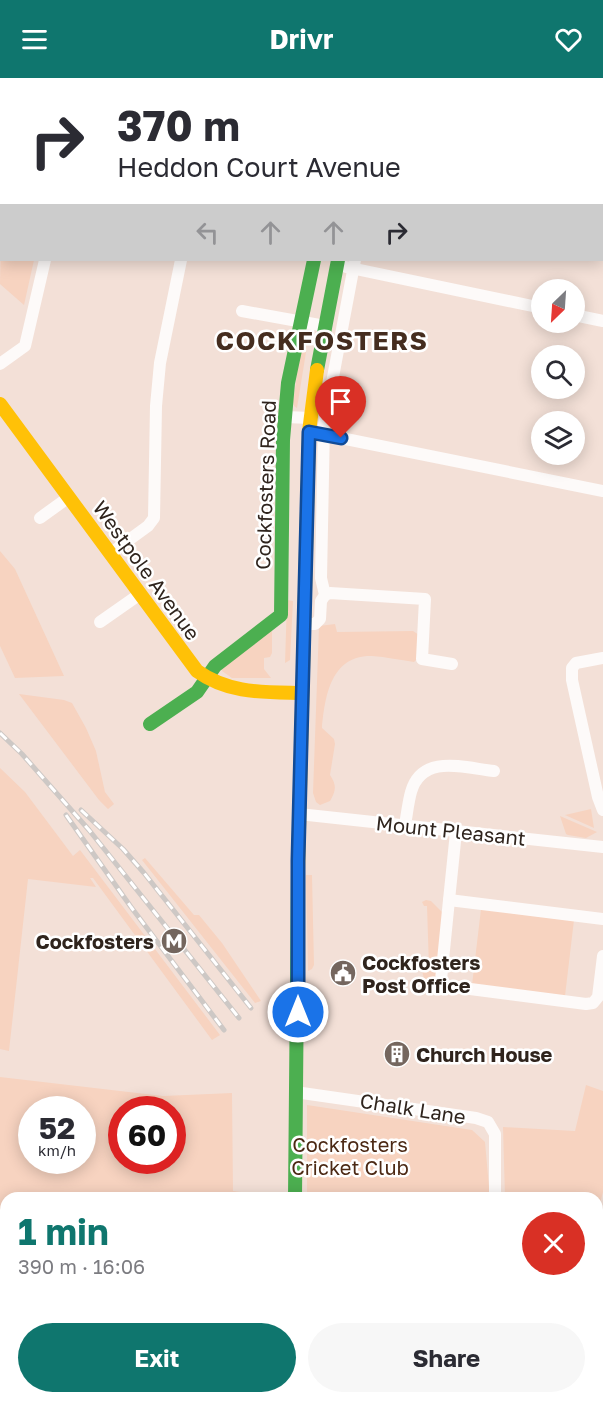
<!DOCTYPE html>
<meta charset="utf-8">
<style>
:root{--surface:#fff;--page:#f7f7f7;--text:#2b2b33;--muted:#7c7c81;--accent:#0f766e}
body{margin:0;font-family:"Golos Text",sans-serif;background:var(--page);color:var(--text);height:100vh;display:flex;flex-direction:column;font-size:22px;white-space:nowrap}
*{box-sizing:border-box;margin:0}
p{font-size:20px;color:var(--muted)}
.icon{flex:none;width:33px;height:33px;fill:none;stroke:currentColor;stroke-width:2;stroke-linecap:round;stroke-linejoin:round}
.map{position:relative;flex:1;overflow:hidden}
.side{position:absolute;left:0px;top:1114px;width:603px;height:212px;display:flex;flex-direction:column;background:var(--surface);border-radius:18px 18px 0 0;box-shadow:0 3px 15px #0003}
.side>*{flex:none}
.guide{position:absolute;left:0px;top:0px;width:603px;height:183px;box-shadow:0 3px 15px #0003;background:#fff;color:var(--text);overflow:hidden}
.needle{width:39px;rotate:205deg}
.buttons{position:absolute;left:531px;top:201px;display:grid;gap:12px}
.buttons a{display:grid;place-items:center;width:54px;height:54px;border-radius:50%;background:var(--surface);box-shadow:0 3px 15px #0003;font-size:30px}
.speed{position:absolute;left:18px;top:1018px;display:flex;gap:12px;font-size:30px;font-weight:700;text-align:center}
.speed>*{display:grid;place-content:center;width:78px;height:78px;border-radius:50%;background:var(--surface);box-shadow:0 3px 15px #0003;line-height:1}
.speed small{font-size:15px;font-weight:400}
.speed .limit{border:9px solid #d22;background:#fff;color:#111}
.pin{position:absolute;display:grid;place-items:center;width:51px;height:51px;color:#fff;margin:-62px -26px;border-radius:50% 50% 50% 0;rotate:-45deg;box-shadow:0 0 6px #0007}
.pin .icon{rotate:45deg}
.me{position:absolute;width:66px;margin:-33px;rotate:0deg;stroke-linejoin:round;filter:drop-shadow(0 0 4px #0008)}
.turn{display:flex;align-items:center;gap:21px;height:126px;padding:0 18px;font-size:27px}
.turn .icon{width:78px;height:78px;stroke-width:2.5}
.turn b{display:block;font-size:42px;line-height:51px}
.lanes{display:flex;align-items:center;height:57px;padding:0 18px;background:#0003;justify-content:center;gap:30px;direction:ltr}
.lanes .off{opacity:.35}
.round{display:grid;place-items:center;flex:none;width:63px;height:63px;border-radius:32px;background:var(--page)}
.overview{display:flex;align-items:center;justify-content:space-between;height:102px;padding:0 18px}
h1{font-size:36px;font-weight:700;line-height:45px;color:var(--accent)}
.cta{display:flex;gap:12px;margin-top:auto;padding:12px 18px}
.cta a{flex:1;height:69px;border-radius:36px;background:var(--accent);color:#fff;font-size:24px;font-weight:700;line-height:69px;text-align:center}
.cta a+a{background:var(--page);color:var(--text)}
header{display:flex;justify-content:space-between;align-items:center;height:78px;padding:0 18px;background:var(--accent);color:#fff;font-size:27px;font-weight:700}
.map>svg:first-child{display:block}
</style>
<header><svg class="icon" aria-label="menu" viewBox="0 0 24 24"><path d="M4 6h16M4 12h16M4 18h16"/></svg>Drivr<svg class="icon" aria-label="heart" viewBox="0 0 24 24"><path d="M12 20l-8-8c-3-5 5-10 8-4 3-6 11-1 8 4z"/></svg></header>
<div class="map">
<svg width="603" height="1325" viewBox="0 0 603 1325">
<rect width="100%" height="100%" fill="#f3e0d7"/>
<!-- green -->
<g fill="#f7d3c0" fill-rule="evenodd">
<path d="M1 150 2 182H34L24 227 0 206Z"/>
<path d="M307 253V268L297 330 294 328 293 324 303 256Z"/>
<path d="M0 473 15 491 64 598 15 600 0 568Z"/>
<path d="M287 522 293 523 290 582 285 585Z"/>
<path d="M335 546 337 554 413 553 419 557 417 581 414 584C400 582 386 579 372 578 331 577 325 618 322 650L334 661 335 666 330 697C337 707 336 713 330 723L320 727 316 724 313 715 319 548Z"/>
<path d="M272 552V575L270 579 264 580V591L271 600H232L222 593 221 590Z"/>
<path d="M19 616 64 622 72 625 86 650 96 673 105 714 114 726 108 731 99 722Z"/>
<path d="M0 690 25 714 73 778 80 772 220 957 212 962 93 800H90L96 809 28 801 9 973 0 971Z"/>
<path d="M591 731 594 750 565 737Z"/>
<path d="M560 738 597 754 586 760 568 757 566 756Z"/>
<path d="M145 780 194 837H199L222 865 261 923 255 925 142 782Z"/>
<path d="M306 797H312L314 887 312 891 308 893Z"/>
<path d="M426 822 431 823 445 837 440 907 437 911C426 909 424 903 422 892L429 890 427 828H424L422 824Z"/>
<path d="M481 831 574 842 565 918 472 907Z"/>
<path d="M0 999 163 1018 232 1015 233 1113 285 1120H6V1320H281V1325H0ZM32 1032H82V1083H32ZM122 1032H172V1083H122Z"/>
<path d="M586 1007 603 1013V1114L597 1137V1120H505L503 1049 575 1053Z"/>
<path d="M307 1027 472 1052 485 1064 490 1120H307Z"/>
<path d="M313 1320H415L414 1325H313Z"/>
<rect x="424" y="1320" width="59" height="5"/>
</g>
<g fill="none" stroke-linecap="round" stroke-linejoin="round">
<!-- street -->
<g stroke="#fdfaf9" stroke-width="12">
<path d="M83 2 84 0"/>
<path d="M221 2V0"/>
<path d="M352 2V0"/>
<path d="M428 2V0"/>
<path d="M602 71H603"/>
<path d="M346 189 542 230"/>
<path d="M242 233 325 248"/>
<path d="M574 237 603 243"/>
<path d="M0 286 25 268 45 182"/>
<path d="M285 339 311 340"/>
<path d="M316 355 603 413"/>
<path d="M40 440 69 419"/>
<path d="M111 475 148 448 154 440 156 328 160 285 181 182"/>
<path d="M325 517 330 515 425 521 422 581 452 586"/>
<path d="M100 544 140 516"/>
<path d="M304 546H315L320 541 321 523 325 517 321 500 324 347 355 182"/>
<path d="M603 580 576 585 572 590V602L598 719 603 732"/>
<path d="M299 736 603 769"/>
<path d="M405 747C407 736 408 725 411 714 422 675 465 690 494 693"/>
<path d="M449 822 456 754"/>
<path d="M603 841 449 822 441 902 447 908 586 926 593 925 598 919 603 878"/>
<path d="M295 1014 476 1040 488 1044 495 1056V1120"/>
<path d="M597 1244H603"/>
<path d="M506 1320 507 1325"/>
</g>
<!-- fast -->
<g stroke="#4caf50" stroke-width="14">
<path d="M375 0V2"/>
<path d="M317 292 338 182"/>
<path d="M150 646 197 614 215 588 281 537 283 362 288 305 314 182"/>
<path d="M295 1120 298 792"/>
<path d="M291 1320V1325"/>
</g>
<!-- slow -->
<g stroke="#ffc107" stroke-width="14">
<path d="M0 326 197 593C229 616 264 614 302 615"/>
<path d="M298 792 309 354 317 292"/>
</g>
<defs>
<g id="rail">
<path d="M0 655 22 676 89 752 239 940"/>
<path d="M81 732 123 771 144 795 251 930"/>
<path d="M66 737 131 829 224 952"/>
</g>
</defs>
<!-- rail casing -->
<use href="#rail" stroke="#cdc8c5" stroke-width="5"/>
<!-- rail -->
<use href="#rail" stroke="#fff" stroke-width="3" stroke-dasharray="9" stroke-linecap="butt"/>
</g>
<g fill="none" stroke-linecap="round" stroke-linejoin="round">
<defs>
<path id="route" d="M298 934V783L309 354 341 360"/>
</defs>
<!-- route casing -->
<use href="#route" stroke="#114b97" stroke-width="15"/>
<!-- route -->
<use href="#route" stroke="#1a73e8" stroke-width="10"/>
</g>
<!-- icons -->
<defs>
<symbol id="metro-disc" viewBox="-11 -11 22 22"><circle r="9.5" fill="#74665e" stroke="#fff"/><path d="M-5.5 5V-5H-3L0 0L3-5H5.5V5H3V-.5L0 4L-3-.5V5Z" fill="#fff"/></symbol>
<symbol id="civic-disc" viewBox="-11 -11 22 22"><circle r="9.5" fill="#74665e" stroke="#fff"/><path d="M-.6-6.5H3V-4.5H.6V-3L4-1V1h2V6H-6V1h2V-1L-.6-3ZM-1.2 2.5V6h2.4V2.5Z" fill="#fff"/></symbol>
<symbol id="building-disc" viewBox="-11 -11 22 22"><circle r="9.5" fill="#74665e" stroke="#fff"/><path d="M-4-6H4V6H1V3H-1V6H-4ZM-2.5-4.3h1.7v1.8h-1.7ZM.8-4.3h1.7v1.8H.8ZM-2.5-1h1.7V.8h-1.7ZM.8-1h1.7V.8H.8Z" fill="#fff"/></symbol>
</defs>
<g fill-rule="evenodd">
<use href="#metro-disc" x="159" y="848" width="30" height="30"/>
<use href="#civic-disc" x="328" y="880" width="30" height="30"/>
<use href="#building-disc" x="382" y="961" width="30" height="30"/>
</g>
<g text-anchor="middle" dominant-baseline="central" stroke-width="5" stroke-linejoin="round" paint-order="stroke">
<!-- street labels -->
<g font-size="20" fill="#2f241d" stroke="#fff">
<text transform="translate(265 407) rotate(-88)">Cockfosters Road</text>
<text transform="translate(147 492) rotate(54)">Westpole Avenue</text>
<text transform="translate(451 752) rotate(6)">Mount Pleasant</text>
<text transform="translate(413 1030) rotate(9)">Chalk Lane</text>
</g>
<!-- poi labels -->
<g font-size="20" font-weight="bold" fill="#2f241d" stroke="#fff" text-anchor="start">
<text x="154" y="863" text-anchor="end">Cockfosters</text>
<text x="362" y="884">Cockfosters<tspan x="362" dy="23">Post Office</tspan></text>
<text x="416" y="976">Church House</text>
</g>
<!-- park labels -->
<g font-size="20" fill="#4c2914" stroke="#fff">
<text x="350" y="1066">Cockfosters<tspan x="350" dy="23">Cricket Club</tspan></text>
</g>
<!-- district labels -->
<g font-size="26" font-weight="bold" letter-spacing="1.5" fill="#452d1f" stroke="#fff">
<text x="322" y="262">COCKFOSTERS</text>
</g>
</g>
</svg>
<div class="buttons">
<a><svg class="needle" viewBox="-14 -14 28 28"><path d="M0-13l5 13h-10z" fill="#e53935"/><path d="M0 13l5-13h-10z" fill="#7c7c81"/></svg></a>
<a><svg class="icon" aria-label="search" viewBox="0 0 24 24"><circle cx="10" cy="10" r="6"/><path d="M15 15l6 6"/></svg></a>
<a><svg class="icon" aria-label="layers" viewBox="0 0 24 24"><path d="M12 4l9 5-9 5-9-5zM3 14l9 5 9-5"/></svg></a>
</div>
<div class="speed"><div>52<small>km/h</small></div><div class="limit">60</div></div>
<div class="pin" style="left:341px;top:360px;background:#d93025"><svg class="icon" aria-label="arrive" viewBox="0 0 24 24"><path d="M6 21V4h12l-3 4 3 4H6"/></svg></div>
<svg class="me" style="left:298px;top:934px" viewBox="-20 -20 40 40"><circle r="17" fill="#1a73e8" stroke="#fff" stroke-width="3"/><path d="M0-11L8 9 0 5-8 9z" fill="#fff"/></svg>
<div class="guide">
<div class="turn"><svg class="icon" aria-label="right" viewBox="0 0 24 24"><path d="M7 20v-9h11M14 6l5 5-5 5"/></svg><div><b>370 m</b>Heddon Court Avenue</div></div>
<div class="lanes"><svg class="icon off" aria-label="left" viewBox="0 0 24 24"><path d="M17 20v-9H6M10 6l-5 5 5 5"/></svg><svg class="icon off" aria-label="ahead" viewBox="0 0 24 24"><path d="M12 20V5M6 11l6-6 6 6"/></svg><svg class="icon off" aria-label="ahead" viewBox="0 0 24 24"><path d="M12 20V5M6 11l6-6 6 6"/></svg><svg class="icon" aria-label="right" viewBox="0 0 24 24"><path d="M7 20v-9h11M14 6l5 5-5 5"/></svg></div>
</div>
<section class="side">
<div class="overview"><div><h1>1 min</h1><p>390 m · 16:06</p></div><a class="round" style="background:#d93025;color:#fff"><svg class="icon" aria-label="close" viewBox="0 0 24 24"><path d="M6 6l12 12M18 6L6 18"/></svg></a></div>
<div class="cta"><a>Exit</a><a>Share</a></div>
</section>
</div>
